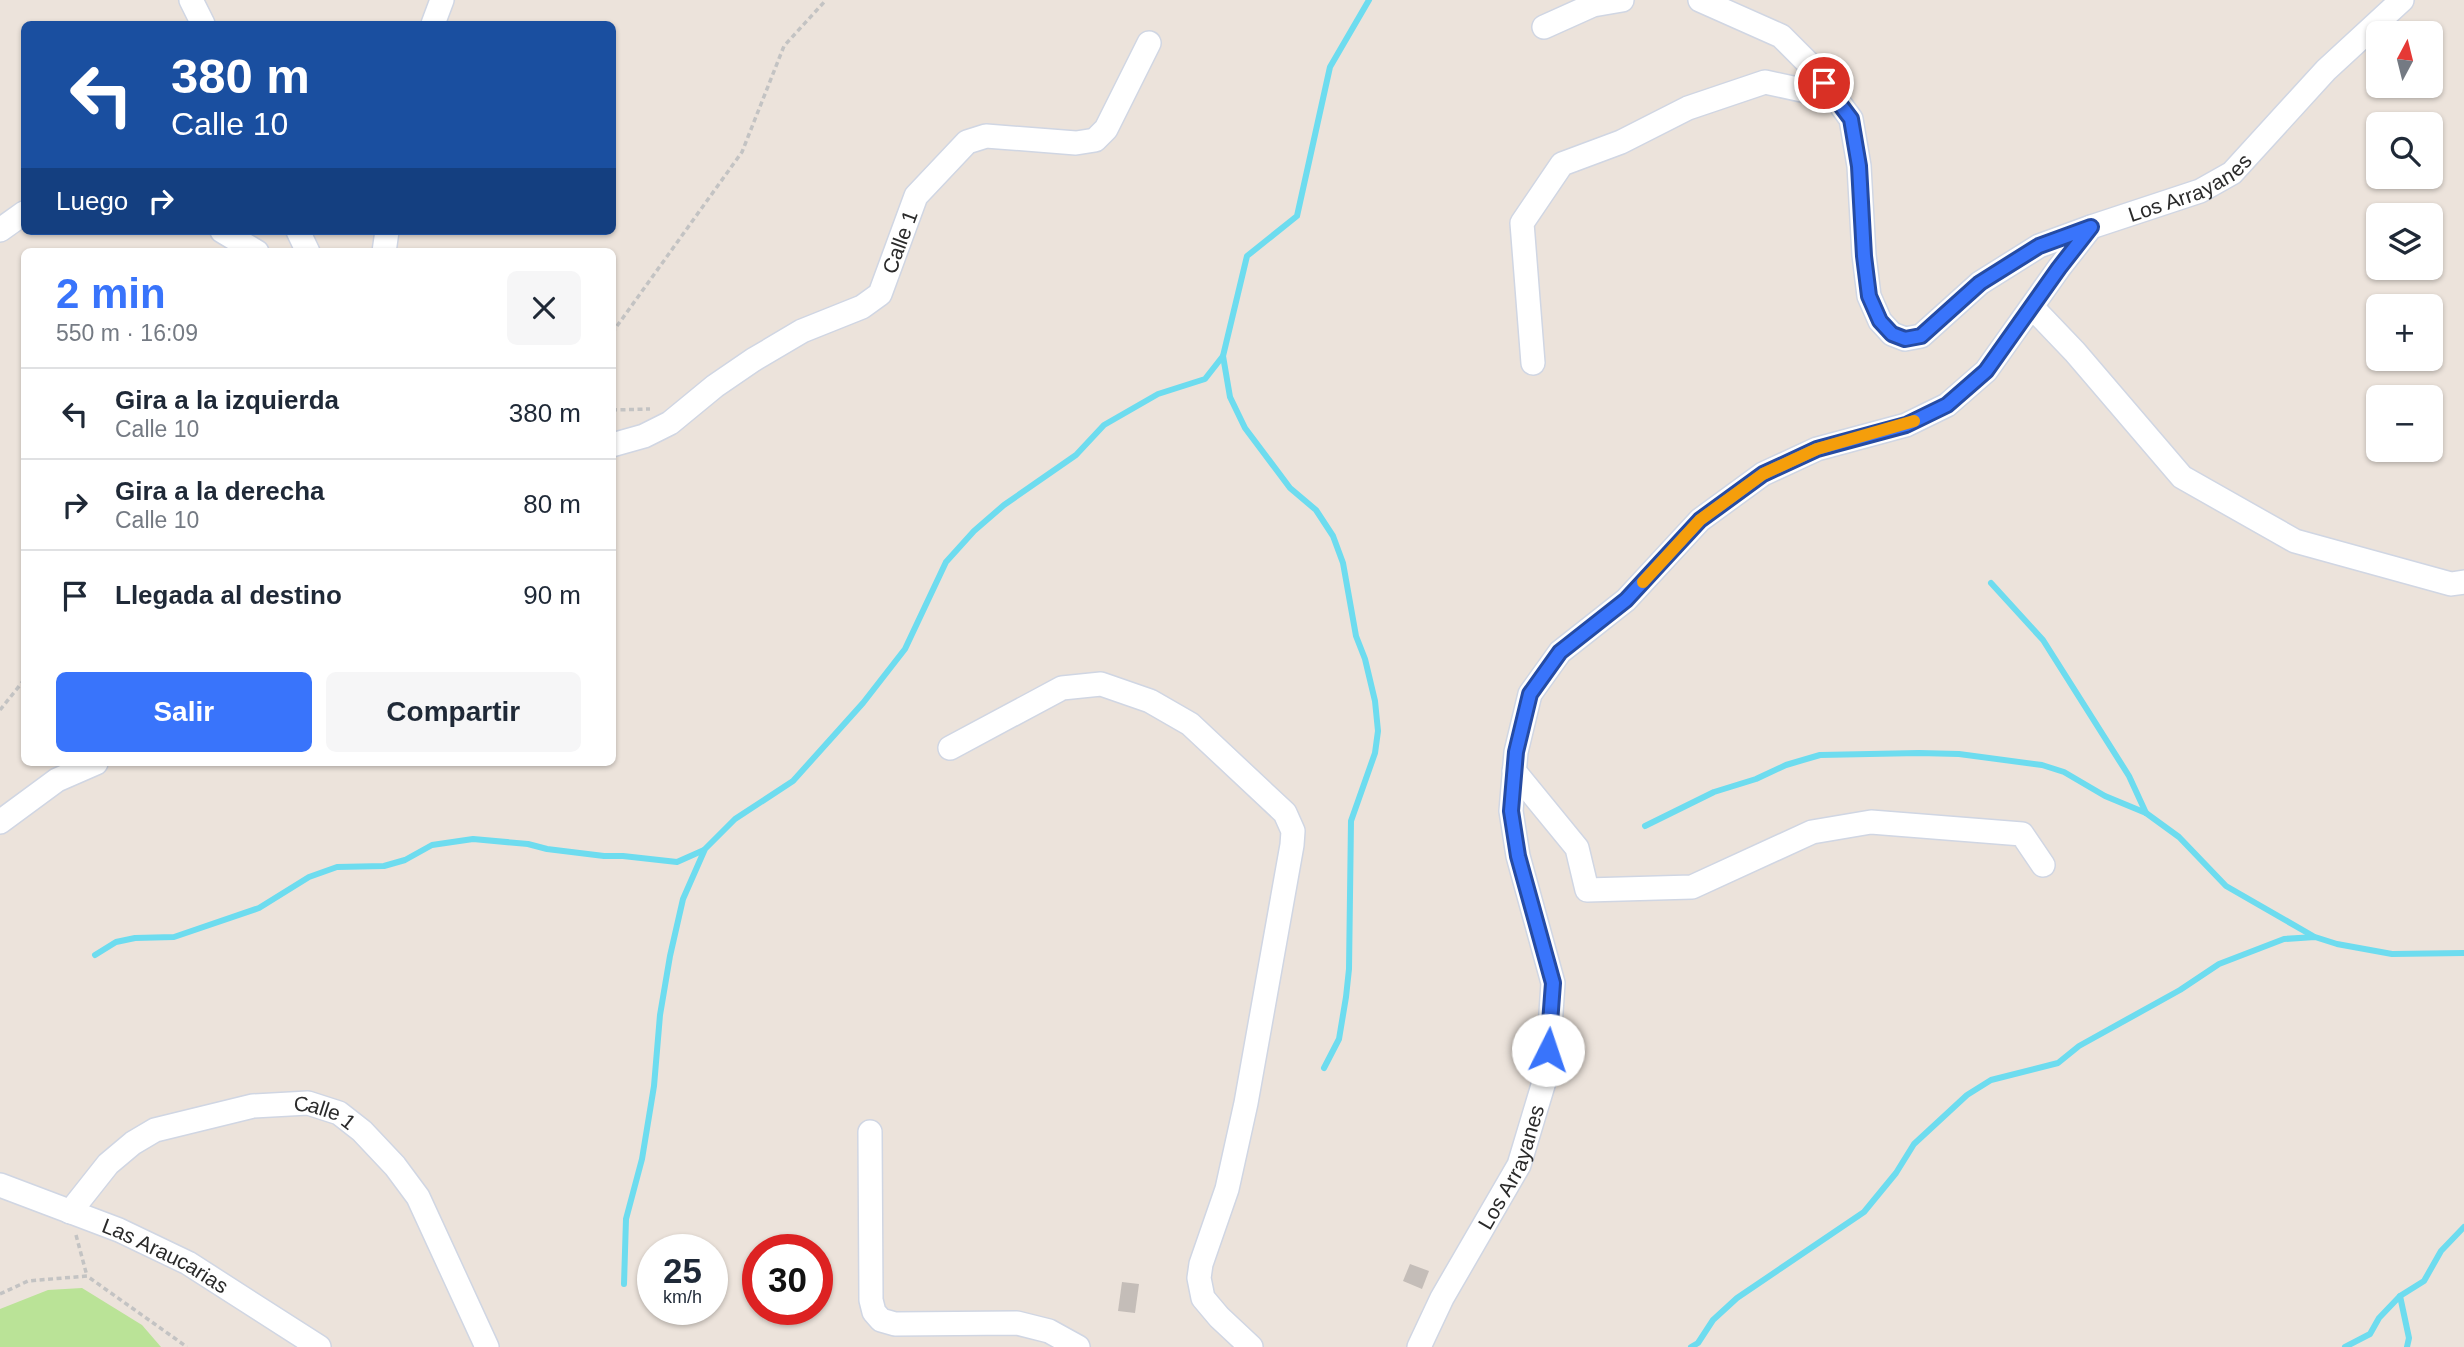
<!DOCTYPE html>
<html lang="es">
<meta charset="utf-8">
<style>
:root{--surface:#fff;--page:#f6f6f7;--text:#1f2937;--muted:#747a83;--line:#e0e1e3;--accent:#3974fb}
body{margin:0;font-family:Helvetica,sans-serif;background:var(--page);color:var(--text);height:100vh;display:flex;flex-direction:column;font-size:26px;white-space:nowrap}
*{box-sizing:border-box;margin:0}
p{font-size:23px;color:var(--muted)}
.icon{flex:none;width:38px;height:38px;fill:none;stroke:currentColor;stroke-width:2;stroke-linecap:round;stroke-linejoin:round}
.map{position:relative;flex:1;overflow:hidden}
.drawer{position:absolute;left:21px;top:248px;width:595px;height:518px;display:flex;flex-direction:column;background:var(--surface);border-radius:10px;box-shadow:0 2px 5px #0004}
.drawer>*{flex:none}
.hud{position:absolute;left:21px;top:21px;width:595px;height:214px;border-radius:10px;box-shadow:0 2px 5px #0004;background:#1a4fa0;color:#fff;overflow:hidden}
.needle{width:46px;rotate:7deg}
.controls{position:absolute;left:2366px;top:21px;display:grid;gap:14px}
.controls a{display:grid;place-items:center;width:77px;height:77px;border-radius:10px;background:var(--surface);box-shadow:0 2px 5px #0004;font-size:35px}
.speed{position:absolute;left:637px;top:1234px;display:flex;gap:14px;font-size:35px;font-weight:700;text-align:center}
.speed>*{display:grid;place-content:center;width:91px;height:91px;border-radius:50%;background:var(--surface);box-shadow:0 2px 5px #0004;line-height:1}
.speed small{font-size:18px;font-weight:400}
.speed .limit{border:10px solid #d22;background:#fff;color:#111}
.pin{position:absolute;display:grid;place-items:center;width:60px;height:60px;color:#fff;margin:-30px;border:4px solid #fff;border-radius:50%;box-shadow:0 2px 7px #0007}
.me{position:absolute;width:77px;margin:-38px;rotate:4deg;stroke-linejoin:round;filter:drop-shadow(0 0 5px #0008)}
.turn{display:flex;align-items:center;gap:24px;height:147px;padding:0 35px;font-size:32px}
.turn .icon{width:91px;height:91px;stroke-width:2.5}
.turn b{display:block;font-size:49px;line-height:60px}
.then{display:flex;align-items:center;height:66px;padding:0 35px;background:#0003;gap:14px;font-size:26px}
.round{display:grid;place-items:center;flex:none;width:74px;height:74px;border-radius:10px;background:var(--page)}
.head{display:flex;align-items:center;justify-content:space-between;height:119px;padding:0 35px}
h1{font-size:42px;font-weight:700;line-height:52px;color:var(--accent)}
.action{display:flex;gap:14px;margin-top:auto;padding:14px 35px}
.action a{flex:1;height:80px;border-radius:10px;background:var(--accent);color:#fff;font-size:28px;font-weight:700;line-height:80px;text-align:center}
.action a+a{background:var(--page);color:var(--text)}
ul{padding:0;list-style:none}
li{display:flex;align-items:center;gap:21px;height:91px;padding:0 35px;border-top:2px solid var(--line)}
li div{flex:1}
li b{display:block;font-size:26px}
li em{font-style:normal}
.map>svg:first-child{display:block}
</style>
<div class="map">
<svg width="2464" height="1347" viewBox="0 0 2464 1347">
<rect width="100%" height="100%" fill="#ece3db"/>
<!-- green -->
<path fill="#bae397" d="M82 1288 142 1325 161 1347H0V1309L48 1290Z"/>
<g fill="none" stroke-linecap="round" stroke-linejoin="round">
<!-- stream -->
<g stroke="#6ddcef" stroke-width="6">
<path d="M1223 356 1230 397 1245 428 1290 488 1316 510 1333 536 1343 563 1356 636 1365 659 1375 701 1378 731 1375 753 1351 821 1349 969 1346 997 1339 1039 1324 1068"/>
<path d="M1991 583 2043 640 2129 776 2146 813"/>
<path d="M1645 826 1714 792 1756 779 1786 765 1820 755 1919 753 1959 754 2042 765 2064 772 2105 796 2146 813 2179 837 2226 886 2313 936"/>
<path d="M95 955 116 942 135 938 174 937 259 908 309 877 337 867 384 866 405 860 432 845 473 839 528 844 547 849 604 856H623L677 862 704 850"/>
<path d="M624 1284 626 1219 642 1159 654 1086 660 1015 670 956 683 899 705 849 735 819 793 781 863 703 905 649 946 562 974 531 1004 505 1076 455 1104 425 1158 394 1205 379 1223 356 1247 256 1297 216 1330 67 1369 0"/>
<path d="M2400 1296 2409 1338 2407 1347"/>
<path d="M1691 1347 1698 1343 1713 1320 1737 1298 1864 1212 1896 1173 1914 1144 1967 1095 1991 1080 2058 1063 2079 1046 2180 990 2219 964 2284 939 2315 937 2337 944 2392 954 2464 953"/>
<path d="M2345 1347 2370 1334 2379 1318 2400 1296 2424 1281 2441 1251 2464 1227"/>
</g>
</g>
<!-- building -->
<g fill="#c4bdb8">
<path d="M1410 1264 1429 1271 1422 1289 1403 1281Z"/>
<path d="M1122 1282 1139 1284 1135 1313 1118 1311Z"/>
</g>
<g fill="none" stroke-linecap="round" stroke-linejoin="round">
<defs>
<g id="minor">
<path d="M191 0 203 24"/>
<path d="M1700 0 1781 36 1815 70 1851 119 1859 166 1864 255 1869 296 1880 321 1892 334 1905 339 1921 336 1980 283 2039 246 2091 227"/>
<path d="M433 24 442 0"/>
<path d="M1544 27 1593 5 1622 0"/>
<path d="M0 230 24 213"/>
<path d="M222 231 257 252"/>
<path d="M298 231 308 252"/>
<path d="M384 252 387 231"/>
<path d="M2032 307 2075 352 2182 477 2295 541 2451 584 2464 582"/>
<path d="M1533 363 1522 223 1562 164 1621 142 1688 108 1765 82 1834 97"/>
<path id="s1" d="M612 445 644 436 670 423 715 386 753 360 802 331 862 307 880 294 916 196 967 142 986 136 1076 143 1095 140 1106 129 1149 43"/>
<path d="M950 748 1062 688 1101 684 1150 701 1190 724 1285 813 1293 831 1292 845 1246 1103 1227 1189 1201 1264 1199 1278 1203 1298 1219 1317 1251 1347"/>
<path d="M1514 771 1577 848 1587 890 1692 887 1812 832 1871 822 2022 834 2043 865"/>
<path d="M0 822 57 780 96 763"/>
<path d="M870 1132 871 1300 874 1312 881 1320 895 1324 1017 1323 1049 1331 1078 1347"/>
<path id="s2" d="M0 1185 119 1230 188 1263 319 1347"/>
<path id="s3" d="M70 1212 108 1164 133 1143 155 1130 253 1106 308 1103 339 1113 362 1131 395 1166 418 1197 487 1347"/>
<path id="s4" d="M1419 1347 1442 1298 1519 1165 1547 1072 1553 983 1518 856 1511 811 1516 752 1530 694 1560 652 1626 600 1700 520 1763 474 1817 449 1906 425 1947 405 1986 371 2059 268 2091 227 2200 191 2232 173 2326 70 2402 0"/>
</g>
</defs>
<!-- minor casing -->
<use href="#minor" stroke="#d0d6e3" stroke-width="26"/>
<!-- path -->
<g stroke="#c3c3c3" stroke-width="3.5" stroke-dasharray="5 3.5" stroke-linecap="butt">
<path d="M612 333 742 152 784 46 826 0"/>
<path d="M612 410 650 409"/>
<path d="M0 710 24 680"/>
<path d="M76 1235 87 1276"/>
<path d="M0 1294 28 1281 87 1276 187 1347"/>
</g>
<!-- minor -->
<use href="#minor" stroke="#fff" stroke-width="23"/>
</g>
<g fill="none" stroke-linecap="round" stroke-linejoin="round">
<defs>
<path id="route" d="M1548 1050 1553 983 1518 856 1511 811 1516 752 1530 694 1560 652 1626 600 1700 520 1763 474 1817 449 1906 425 1947 405 1986 371 2059 268 2091 227 2039 246 1980 283 1921 336 1905 339 1892 334 1880 321 1869 296 1864 256 1859 166 1851 119 1824 83"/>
</defs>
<!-- route casing -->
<use href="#route" stroke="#254ba3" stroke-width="18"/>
<!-- route -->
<use href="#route" stroke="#3974fb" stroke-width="12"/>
<!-- slow -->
<path stroke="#f59e0b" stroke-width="12" d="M1643 582 1700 520 1763 474 1817 449 1914 421"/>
</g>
<g text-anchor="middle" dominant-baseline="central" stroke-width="5" stroke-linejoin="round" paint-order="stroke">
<!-- street labels -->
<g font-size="21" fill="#2a2a2a" stroke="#fff">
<text stroke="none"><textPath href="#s4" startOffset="1547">Los Arrayanes</textPath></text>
<text stroke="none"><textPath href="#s1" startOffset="366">Calle 1</textPath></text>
<text stroke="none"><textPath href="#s3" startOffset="294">Calle 1</textPath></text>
<text stroke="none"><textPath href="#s4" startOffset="203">Los Arrayanes</textPath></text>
<text stroke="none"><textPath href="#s2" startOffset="180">Las Araucarias</textPath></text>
</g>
</g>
</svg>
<div class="controls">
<a><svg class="needle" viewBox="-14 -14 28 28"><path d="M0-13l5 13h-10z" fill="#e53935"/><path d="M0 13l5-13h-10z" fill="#747a83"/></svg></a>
<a><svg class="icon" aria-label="search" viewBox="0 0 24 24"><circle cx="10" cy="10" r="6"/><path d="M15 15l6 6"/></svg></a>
<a><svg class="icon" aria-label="layers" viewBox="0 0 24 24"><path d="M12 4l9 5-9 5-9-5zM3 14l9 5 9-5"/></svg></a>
<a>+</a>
<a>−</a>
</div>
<div class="speed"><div>25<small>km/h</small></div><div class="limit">30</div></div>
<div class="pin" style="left:1824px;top:83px;background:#d93025"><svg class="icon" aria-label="arrive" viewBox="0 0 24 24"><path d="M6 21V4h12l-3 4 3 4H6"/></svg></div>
<svg class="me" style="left:1548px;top:1050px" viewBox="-20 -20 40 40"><circle r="19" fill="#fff"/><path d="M0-13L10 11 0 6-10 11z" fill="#3974fb"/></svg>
<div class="hud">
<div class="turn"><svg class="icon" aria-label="left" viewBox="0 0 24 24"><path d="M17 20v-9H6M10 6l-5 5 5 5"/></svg><div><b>380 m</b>Calle 10</div></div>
<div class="then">Luego<svg class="icon" aria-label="right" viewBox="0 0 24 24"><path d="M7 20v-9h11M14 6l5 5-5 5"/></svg></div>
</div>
<section class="drawer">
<div class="head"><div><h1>2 min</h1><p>550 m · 16:09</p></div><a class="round"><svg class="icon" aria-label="close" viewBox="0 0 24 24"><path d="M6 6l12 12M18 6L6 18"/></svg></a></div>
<ul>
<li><svg class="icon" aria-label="left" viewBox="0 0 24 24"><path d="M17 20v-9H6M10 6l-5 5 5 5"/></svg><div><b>Gira a la izquierda</b><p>Calle 10</p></div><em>380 m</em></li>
<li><svg class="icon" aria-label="right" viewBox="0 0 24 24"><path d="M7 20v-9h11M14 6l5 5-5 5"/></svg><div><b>Gira a la derecha</b><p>Calle 10</p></div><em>80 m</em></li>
<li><svg class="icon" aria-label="arrive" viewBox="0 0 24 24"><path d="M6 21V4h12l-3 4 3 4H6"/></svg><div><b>Llegada al destino</b></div><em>90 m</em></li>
</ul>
<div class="action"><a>Salir</a><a>Compartir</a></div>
</section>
</div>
